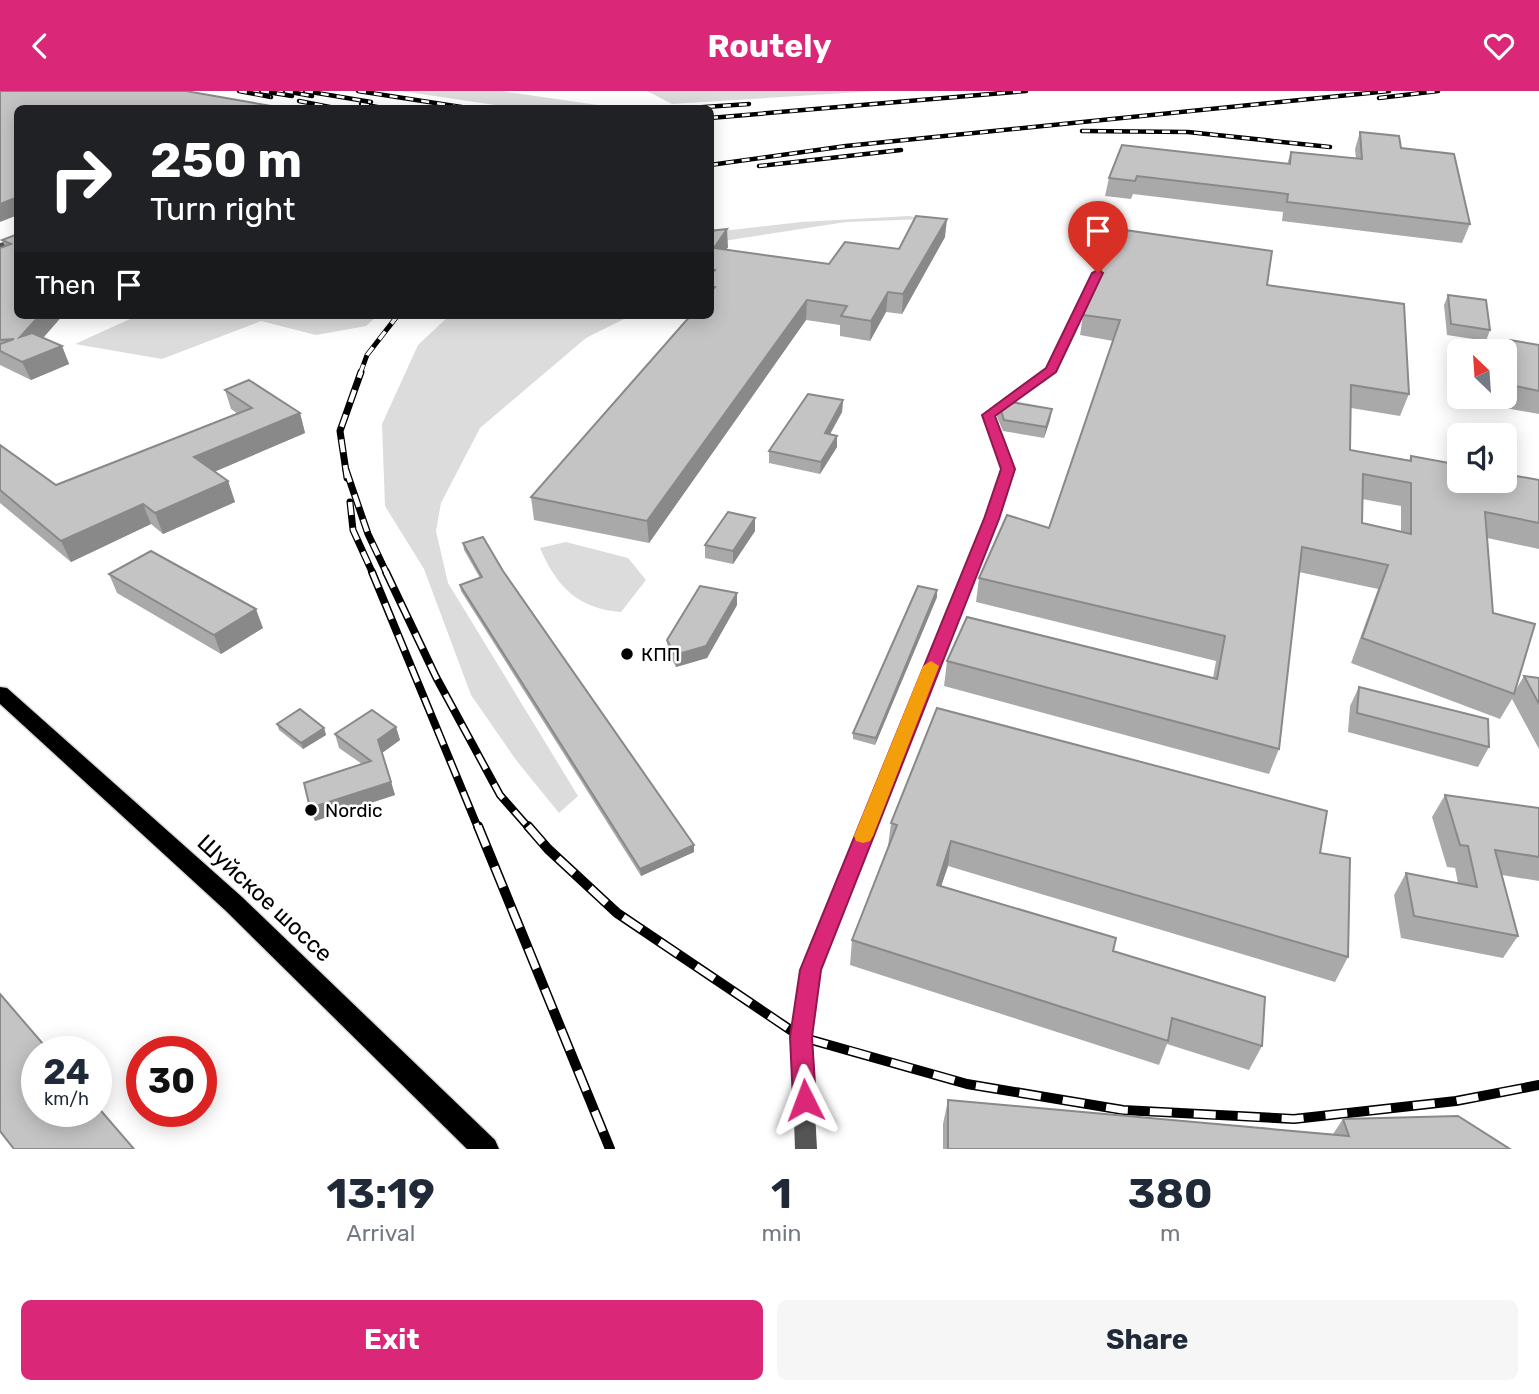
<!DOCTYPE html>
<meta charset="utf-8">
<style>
:root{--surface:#fff;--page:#f6f6f7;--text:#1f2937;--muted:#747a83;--accent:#db2777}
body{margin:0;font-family:Rubik,sans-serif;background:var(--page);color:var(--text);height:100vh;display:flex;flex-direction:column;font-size:26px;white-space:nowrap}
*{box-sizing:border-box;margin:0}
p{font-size:23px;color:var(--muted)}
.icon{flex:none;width:38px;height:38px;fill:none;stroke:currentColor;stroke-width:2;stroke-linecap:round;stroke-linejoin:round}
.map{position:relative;height:1058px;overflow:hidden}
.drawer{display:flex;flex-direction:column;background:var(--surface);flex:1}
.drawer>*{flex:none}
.hud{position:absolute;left:14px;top:14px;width:700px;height:214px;border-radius:10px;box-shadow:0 4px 18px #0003;background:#202124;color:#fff;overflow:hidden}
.needle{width:46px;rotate:335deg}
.buttons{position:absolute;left:1447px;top:248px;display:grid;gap:14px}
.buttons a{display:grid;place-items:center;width:70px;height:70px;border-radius:10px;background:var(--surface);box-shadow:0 4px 18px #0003;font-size:35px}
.speed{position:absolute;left:21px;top:945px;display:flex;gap:14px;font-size:35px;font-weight:700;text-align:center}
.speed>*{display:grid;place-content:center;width:91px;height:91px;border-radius:50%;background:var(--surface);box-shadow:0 4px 18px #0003;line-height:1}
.speed small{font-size:18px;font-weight:400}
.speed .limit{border:10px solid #d22;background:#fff;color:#111}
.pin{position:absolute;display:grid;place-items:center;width:60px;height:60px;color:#fff;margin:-72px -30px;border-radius:50% 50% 50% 0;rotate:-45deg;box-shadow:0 0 7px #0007}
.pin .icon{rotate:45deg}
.me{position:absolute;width:77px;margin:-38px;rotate:357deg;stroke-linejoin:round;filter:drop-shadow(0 0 5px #0008)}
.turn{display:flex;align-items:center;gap:24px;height:147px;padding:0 21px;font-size:32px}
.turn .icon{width:91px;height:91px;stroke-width:2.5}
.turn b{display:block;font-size:49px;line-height:60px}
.then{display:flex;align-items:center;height:66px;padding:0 21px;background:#0003;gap:14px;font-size:26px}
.eta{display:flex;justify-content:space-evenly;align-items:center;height:119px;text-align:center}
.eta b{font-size:42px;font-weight:700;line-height:49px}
.action{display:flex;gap:14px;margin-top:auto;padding:14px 21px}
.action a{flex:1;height:80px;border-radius:10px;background:var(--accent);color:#fff;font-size:28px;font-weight:700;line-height:80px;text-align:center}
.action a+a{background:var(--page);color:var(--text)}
header{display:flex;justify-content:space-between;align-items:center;height:91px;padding:0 21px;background:var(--accent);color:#fff;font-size:32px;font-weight:700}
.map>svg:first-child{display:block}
</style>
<header><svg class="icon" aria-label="back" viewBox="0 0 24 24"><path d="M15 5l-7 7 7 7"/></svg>Routely<svg class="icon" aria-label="heart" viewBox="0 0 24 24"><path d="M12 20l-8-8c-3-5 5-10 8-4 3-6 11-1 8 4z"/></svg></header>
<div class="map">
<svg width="1539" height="1058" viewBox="0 0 1539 1058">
<rect width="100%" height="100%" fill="#fff"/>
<!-- green -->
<g fill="#dcdcdc">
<path d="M401 0H502L611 16 515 17Z"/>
<path d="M647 0H877L672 13Z"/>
<path d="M909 125 926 128 846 131 711 152 710 138 731 139 801 131Z"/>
<path d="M139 224H378L366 235 316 244 261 230 162 268 75 253Z"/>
<path d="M450 224H632L586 247 480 337 441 412 436 440 448 492 578 705 559 722 516 669 471 604 424 478 385 415 382 333 418 254Z"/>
<path d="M566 451 628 467 646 489 621 521C578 518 556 495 540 457Z"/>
</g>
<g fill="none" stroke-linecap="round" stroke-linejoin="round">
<defs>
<path id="primary" d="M0 596 7 597 242 806 495 1049 499 1058H467L226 820 0 613Z"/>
</defs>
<!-- primary casing -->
<use href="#primary" stroke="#dbdbdb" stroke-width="3"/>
<!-- street -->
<g fill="#555" fill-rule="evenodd">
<path d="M18 147V152L0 158V152Z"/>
<path d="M1095 180 1103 182 1055 281 994 325 1014 378 997 427 819 879 811 946 817 1058H795L791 946 801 879 985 427 1002 378 982 324 1047 277Z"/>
</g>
<!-- primary -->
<use href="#primary" fill="#000" fill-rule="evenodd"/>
<defs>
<g id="rail-far4">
<path d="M239 0 271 6"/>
<path d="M261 0 292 5"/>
<path d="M285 0 312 5"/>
<path d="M305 0 371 11"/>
<path d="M358 0 474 18"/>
<path d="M1379 7 1438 0"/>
<path d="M299 10 340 18"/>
<path d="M361 13 388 18"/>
<path d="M675 18 749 13"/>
<path d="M710 27 1026 0"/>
<path d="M1082 40 1188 41 1330 56"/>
<path d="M710 74 846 55 1389 0"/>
<path d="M759 75 901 59"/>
</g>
<path id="rail-far3" d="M360 283 367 264 398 224"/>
<g id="rail-far2">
<path d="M346 379 368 443 387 483"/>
<path d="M347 387 340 340 361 281"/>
<path d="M350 411 353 439 373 483"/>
</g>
<g id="rail-far1">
<path d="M372 481 478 737"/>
<path d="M386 481 436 586 500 704 529 737"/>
</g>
<g id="rail">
<path d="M478 735 610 1058"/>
<path d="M528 735 548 758 617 822 801 946 967 993 1123 1019 1294 1028 1456 1010 1539 994"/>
</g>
</defs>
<!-- rail-far4 casing -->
<use href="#rail-far4" stroke="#000" stroke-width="4.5"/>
<!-- rail-far3 casing -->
<use href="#rail-far3" stroke="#000" stroke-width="5"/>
<!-- rail-far2 casing -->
<use href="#rail-far2" stroke="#000" stroke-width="7"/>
<!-- rail-far1 casing -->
<use href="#rail-far1" stroke="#000" stroke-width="8"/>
<!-- rail casing -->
<use href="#rail" stroke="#000" stroke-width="10"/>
<!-- rail-far4 -->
<use href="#rail-far4" stroke="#fff" stroke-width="2.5" stroke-dasharray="8" stroke-linecap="butt"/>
<!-- rail-far3 -->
<use href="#rail-far3" stroke="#fff" stroke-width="3.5" stroke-dasharray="10" stroke-linecap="butt"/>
<!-- rail-far2 -->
<use href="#rail-far2" stroke="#fff" stroke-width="4.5" stroke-dasharray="13" stroke-linecap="butt"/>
<!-- rail-far1 -->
<use href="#rail-far1" stroke="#fff" stroke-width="5" stroke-dasharray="17" stroke-linecap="butt"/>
<!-- rail -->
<use href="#rail" stroke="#fff" stroke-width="7" stroke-dasharray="22" stroke-linecap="butt"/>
</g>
<!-- wall -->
<g fill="#a9a9a9" fill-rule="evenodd">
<path d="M1360 41 1401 57 1470 133 1462 152 1282 130 1283 121 1133 103 1131 108 1105 105 1109 87 1287 73 1291 61 1356 68 1355 58Z"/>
<path d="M710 140 728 156 726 159 829 173 899 158 945 146 902 223 886 221 870 250 840 245V234L806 229 649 452 534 429 531 406 710 224Z"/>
<path d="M18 143 63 224 43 247 62 255 69 273 31 289 0 274V157L5 155 2 149Z"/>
<path d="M1267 194 1409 303 1400 325 1351 317 1350 359 1409 369 1411 365 1539 389V458L1487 447 1493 522 1515 600 1524 585 1539 587V658L1512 608 1500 628 1351 572 1378 498 1299 481 1279 658 1269 683 944 595 947 570 1213 587 1216 570 976 511 979 487 1049 437 1113 250 1080 244 1083 224ZM1362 408 1401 415V440L1362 432Z"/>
<path d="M1448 204 1490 239 1486 250 1447 244 1444 214Z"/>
<path d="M1510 249 1539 254V323L1505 317 1504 306H1505V261Z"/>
<path d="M225 299 300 322 305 342 214 381 228 390 235 411 163 443 151 433 71 471 0 412V354L56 394 238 323 231 318Z"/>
<path d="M843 309 842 321 830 343 837 345V356L820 383 769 372V360Z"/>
<path d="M999 314 1050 329 1044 347 1003 340 997 326Z"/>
<path d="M755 427V440L733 473 705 467V454Z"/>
<path d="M463 452 503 480 694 761 641 785 461 500 460 494 480 487 464 459Z"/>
<path d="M109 483 263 537 221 563 117 502Z"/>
<path d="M937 499V506L875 654 853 648V642Z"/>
<path d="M737 502V514L707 567 676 576 668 561 667 549Z"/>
<path d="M1359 596 1489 656 1478 676 1348 641 1350 615Z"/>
<path d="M277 633 324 637 326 644 303 658 279 639Z"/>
<path d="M396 636 400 649 382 662 395 704 315 730 310 717 362 673 339 657 335 643Z"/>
<path d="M1445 704 1539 717V790L1502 784 1518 845 1503 867 1401 847 1394 804 1406 782 1458 792 1455 777 1447 776 1432 726Z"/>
<path d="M891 732 1320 762 1348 866 1335 891 948 775 941 795 1113 860 1262 955 1249 979 1167 953 1159 974 850 874 852 849 888 755Z"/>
<path d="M948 1009 1333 1043 1343 1028 1510 1058H943V1033Z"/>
</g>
<!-- shaded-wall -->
<g fill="#898989">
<path d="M18 106V124L0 131V113Z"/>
<path d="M947 128 945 146 902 223 903 203Z"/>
<path d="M727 138 728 156 714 176V157Z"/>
<path d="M888 201 886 221 870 250 871 230Z"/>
<path d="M807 209 806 229 649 452 647 430Z"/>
<path d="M40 224H63L28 264 20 246Z"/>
<path d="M62 255 69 273 31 289 22 271Z"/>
<path d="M843 309 842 321 824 354 825 342Z"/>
<path d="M1052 318 1050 329 1044 347 1046 336Z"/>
<path d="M300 322 305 342 202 386 194 366Z"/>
<path d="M837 345V356L820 383 821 371Z"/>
<path d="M228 390 235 411 163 443 155 422Z"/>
<path d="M143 413 151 433 71 471 61 450Z"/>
<path d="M755 427V440L733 473V460Z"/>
<path d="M937 499V506L875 654 876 647Z"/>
<path d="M737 502V514L707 567 676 576 675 564Z"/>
<path d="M256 518 263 537 221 563 214 544Z"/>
<path d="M396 636 400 649 382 662 378 649Z"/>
<path d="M324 637 326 644 303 658 301 652Z"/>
<path d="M391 691 395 704 315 730 310 717Z"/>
<path d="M951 750 948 775 933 819 937 794Z"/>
<path d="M694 754V761L641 785 640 778Z"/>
</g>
<!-- building -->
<g fill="#c4c4c4" stroke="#898989" stroke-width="2" fill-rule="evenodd">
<path d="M0 0H186L288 18H18V106L0 113Z"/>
<path d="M1360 41 1399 45 1401 57 1454 63 1470 133 1287 111 1288 103 1137 85 1135 90 1109 87 1122 54 1290 73 1291 61 1362 68Z"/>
<path d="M916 125 947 128 903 203 888 201 871 230 841 225 847 215 807 209 647 430 531 406 691 224H710V201L715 196 710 195V184L715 179 710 178V140L727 138 714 157 829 173 845 151 899 158Z"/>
<path d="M1118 138 1272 160 1267 194 1404 213 1409 303 1351 294 1350 359 1411 370V365L1460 374V390H1505V383L1539 389V432L1485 421 1493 522 1535 533 1514 603 1362 547 1388 474 1302 456 1279 658 947 570 967 526 1217 588 1225 545 979 487 1007 424 1049 437 1120 229 1083 224ZM1363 383 1411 392V443L1362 432Z"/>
<path d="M18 143V224H40L20 246 32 242 62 255 22 271 0 260V253L14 248 0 249V157L11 153 2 149Z"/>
<path d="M1448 204 1486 209 1490 239 1451 233Z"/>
<path d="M1510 249 1539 254V300L1515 295Z"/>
<path d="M249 289 300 322 194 366 228 390 155 422 143 413 61 450 0 399V354L56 394 252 317 225 299Z"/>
<path d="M808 303 843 309 825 342 837 345 821 371 769 360Z"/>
<path d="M1005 310 1052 318 1046 336 1004 329 999 314Z"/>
<path d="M728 421 755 427 733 460 705 454Z"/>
<path d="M483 446 503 480 694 754 640 778 460 494 482 486 463 452Z"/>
<path d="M151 460 256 518 214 544 109 483Z"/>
<path d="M700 495 737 502 706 555 675 564 667 549Z"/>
<path d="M918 495 937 499 876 647 853 642Z"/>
<path d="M1524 585 1539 587V613Z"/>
<path d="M1359 596 1488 628 1489 656 1357 622Z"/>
<path d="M937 617 1327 720 1320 762 1350 767 1348 866 951 750 937 794 1116 847 1113 860 1265 906 1262 955 1172 927 1168 950 852 849 897 734 891 732Z"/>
<path d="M300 618 324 637 301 652 277 633Z"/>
<path d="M372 619 396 636 378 649 391 691 310 717 304 692 371 670 335 643Z"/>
<path d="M1445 704 1539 717V766L1495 759 1518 845 1414 825 1406 782 1477 796 1468 755 1460 754Z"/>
<path d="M0 903 50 961H37V1020H96V1014L134 1058H14L0 1040Z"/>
<path d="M948 1009 1349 1045 1343 1028 1458 1025 1510 1058H948Z"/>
</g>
<!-- route -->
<path fill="#db2777" stroke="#8e194d" stroke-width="2" d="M1098 179 1103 182 1056 281 995 325 1015 378 999 428 821 879 812 946 816 1009 813 1017 805 1020 796 1017 793 1009 790 946 800 879 984 428 1001 378 982 324 1046 277 1092 182Z"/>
<!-- slow -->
<path fill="#f59e0b" d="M931 570 939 575 873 745 870 750 863 752 856 750 854 745 923 575Z"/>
<!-- markers -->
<g fill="#000" stroke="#fff" stroke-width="2.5">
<circle cx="627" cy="563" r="7"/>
<circle cx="311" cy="719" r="7"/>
</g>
<g text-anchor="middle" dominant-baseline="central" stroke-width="5" stroke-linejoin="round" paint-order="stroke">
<!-- poi labels -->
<g font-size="19" fill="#000" stroke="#fff" text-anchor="start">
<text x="641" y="563">КПП</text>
<text x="325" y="719">Nordic</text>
</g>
<!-- near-street labels -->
<g font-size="23" fill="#000" stroke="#fff">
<text transform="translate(265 807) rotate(43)">Шуйское шоссе</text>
</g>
</g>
</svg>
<div class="buttons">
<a><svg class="needle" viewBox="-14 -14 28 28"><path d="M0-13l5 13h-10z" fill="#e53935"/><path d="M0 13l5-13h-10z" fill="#747a83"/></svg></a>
<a><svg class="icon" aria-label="sound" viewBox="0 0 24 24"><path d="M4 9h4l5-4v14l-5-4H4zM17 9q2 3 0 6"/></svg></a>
</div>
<div class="speed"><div>24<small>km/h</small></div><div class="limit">30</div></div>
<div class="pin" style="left:1098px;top:182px;background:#d93025"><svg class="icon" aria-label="arrive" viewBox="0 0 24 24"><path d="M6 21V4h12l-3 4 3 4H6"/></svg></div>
<svg class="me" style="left:805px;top:1009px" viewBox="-20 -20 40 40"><path d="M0-17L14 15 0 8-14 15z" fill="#db2777" stroke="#fff" stroke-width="4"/></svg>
<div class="hud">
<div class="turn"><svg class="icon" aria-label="right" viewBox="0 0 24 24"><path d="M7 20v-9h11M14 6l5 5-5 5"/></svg><div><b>250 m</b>Turn right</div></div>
<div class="then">Then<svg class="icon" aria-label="arrive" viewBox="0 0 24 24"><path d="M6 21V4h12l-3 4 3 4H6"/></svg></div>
</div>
</div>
<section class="drawer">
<div class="eta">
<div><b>13:19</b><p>Arrival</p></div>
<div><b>1</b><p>min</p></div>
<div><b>380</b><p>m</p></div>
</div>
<div class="action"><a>Exit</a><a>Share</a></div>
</section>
